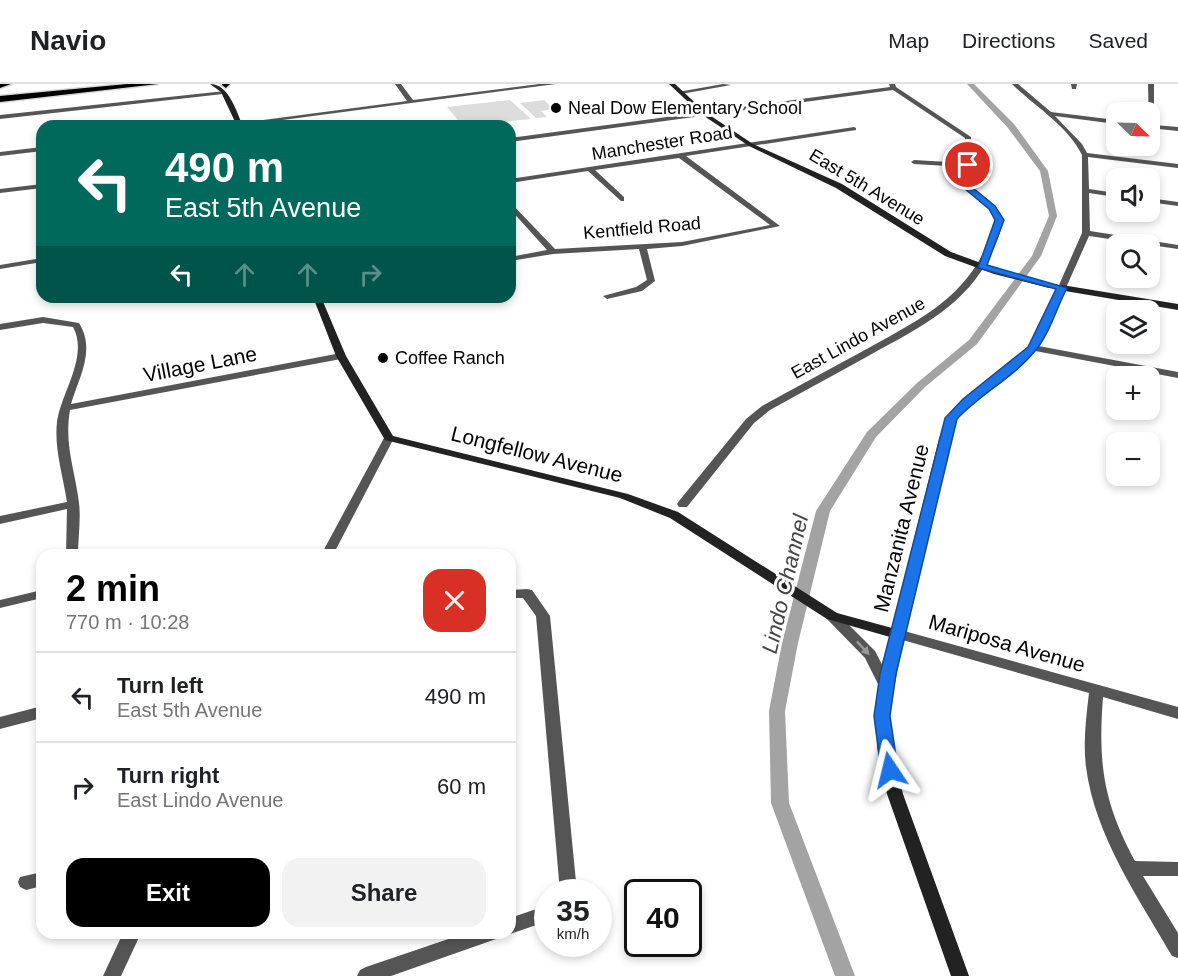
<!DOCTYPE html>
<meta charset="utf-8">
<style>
:root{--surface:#fff;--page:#f2f2f2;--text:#202124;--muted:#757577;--line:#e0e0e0;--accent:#000}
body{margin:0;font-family:Arial,sans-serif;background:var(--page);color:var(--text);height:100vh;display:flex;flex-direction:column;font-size:22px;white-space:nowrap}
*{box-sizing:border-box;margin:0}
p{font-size:20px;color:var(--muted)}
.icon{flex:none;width:33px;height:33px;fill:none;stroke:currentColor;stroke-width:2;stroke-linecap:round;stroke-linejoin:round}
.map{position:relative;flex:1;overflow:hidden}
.sheet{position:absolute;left:36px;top:465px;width:480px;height:390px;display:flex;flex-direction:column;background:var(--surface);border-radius:18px;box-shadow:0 3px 9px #0003}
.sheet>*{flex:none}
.guide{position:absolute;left:36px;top:36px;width:480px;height:183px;border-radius:18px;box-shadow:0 3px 9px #0003;background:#00695c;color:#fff;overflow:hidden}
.needle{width:39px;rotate:113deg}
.fabs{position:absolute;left:1106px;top:18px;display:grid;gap:12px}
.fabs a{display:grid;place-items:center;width:54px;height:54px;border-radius:12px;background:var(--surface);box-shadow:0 3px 9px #0003;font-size:30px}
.speed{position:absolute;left:534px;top:795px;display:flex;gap:12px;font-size:30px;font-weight:700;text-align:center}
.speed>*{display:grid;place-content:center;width:78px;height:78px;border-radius:50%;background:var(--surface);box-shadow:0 3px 9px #0003;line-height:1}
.speed small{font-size:15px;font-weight:400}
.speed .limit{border:3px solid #111;border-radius:9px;background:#fff;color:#111}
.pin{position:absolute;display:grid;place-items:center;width:51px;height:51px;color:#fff;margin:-26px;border:3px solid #fff;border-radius:50%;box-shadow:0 2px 6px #0007}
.me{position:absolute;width:66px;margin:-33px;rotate:350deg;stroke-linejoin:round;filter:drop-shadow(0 0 4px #0008)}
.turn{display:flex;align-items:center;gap:21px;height:126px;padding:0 30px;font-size:27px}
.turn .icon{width:78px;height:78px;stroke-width:2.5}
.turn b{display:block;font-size:42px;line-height:51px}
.lanes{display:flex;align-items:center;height:57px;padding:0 30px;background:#0003;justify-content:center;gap:30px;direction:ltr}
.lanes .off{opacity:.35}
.round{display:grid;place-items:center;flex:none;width:63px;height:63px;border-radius:18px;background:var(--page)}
.headline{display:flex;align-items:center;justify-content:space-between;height:102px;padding:0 30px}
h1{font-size:36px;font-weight:700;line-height:45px;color:var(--accent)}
.button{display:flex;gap:12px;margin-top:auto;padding:12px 30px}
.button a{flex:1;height:69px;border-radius:18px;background:var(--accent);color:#fff;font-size:24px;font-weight:700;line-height:69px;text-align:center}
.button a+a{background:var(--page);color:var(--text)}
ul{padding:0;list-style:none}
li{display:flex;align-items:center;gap:18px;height:90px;padding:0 30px;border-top:2px solid var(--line)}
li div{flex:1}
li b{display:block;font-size:22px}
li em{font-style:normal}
header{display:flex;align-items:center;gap:36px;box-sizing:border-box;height:84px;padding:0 30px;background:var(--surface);border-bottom:2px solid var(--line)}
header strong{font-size:28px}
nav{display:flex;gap:33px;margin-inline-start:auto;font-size:21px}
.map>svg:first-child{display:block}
</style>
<header>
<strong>Navio</strong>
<nav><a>Map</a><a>Directions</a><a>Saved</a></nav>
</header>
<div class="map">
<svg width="1178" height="892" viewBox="0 0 1178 892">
<rect width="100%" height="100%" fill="#fff"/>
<!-- green -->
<g fill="#dcdcdc">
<path d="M510 16 531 35 463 42 447 23Z"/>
<path d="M544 16 553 25 541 27 547 33 536 34 520 19Z"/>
</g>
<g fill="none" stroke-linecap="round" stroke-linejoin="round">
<!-- canal -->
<path fill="#a3a3a3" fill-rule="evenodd" d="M967 0H974L1014 40 1048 87 1057 132 1041 172 977 260 925 303 876 353 830 427 798 559 785 627 789 719 855 892H835L771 719 769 627 782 559 816 427 867 348 917 299 969 256 1032 172 1049 132 1040 87 1008 44Z"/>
<defs>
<g id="highway">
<path d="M0 0H11L0 4Z"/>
<path d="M127 0H158L0 18V12Z"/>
<path d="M230 0 226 4 222 1V0Z"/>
</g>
</defs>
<!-- highway casing -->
<use href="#highway" stroke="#dbdbdb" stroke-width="3"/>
<!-- street -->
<g fill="#555" fill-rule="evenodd">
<path d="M395 0H401L413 16 539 0H556L237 42H219L407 17Z"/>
<path d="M723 0 731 1 681 10 678 8Z"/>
<path d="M889 0H895L896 3 971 53 973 104 995 122 1004 136C983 212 934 236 870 271 837 289 803 308 770 326L754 339 687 423H679L677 420 679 417 746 335 762 322C796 303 830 285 863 267 926 232 975 210 996 136L989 125 965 105V83L914 80 911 78 914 76 965 79V54L893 6 510 58V54L890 3Z"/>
<path d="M1012 0H1018L1051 28 1116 36V40L1055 32 1082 60 1087 69 1178 80V84L1088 73 1089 105 1116 109V113L1089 109 1090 147 1178 161V165L1089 152 1065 206 1046 203V199L1059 201 1082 149V71C1067 41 1035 23 1012 0Z"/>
<path d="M1071 0H1077L1076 5H1072Z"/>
<path d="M1148 0H1154V41L1178 43V47L1149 44Z"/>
<path d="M225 7 223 10 0 35V31Z"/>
<path d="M854 43 856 44V46L686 72 780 142 682 162 647 165 655 197 642 207 607 215 603 212 636 203 647 196 639 165 553 170 510 177V173L547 166 510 125V118L555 165 682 158 770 141 679 74 595 86 624 113V117H621L588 87 510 99V95Z"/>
<path d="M42 63V67L0 72V68Z"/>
<path d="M42 100V104L0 109V105Z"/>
<path d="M1149 114 1178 118V122L1149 118Z"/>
<path d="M42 174V178L0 185V181Z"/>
<path d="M43 233 79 239C96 266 79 293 71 320L341 269 346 272 341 275 70 326C64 361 75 386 79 419 81 436 78 454 78 471H66L67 425 0 440V432L67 418C63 391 54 365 57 338 61 309 89 272 73 243L43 239 0 246V240Z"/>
<path d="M1033 261 1178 288V294L1030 266V262Z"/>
<path d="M389 351 394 354 333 471H321L384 354Z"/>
<path d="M527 505 532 506 550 532 577 808H560L536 532 523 514H510V506Z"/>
<path d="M42 506V514L0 524V516Z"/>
<path d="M832 527 837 529 875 567 893 602 891 606 886 607 881 606 865 574 827 535 825 532 827 529Z"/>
<path d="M897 545 1178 623V635L1103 613C1098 679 1103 718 1135 777L1178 778V792H1143L1178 849V874L1172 872C1138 813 1095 752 1086 683 1083 659 1086 634 1089 609L892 553 890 550 892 547Z"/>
<path d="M42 622V634L0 645V633Z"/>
<path d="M42 788V802L26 806 20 803 18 798 20 793Z"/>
<path d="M548 821V837L510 850 507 849H510V834Z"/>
<path d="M123 849H141L121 892H103Z"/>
<path d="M466 849H499L496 855 391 892H357L360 886 366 883Z"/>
</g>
<!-- secondary -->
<g fill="#222" fill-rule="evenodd">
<path d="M210 0C229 0 236 27 243 42H237L221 8Z"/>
<path d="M669 0H675L705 28 753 60 842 100 951 168 1000 186 1053 201 1049 204 994 190 945 172 836 104 749 62 701 30Z"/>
<path d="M1062 201 1178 220V226L1065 207 1036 266 1023 279 971 319 956 336 949 355 902 561 889 632 894 669 903 710 969 892H951L887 710 878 669 875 632 890 553 827 535 670 434 620 414 385 356 336 272 313 213H321L346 272 393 352 628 410 678 428 837 529 892 544 939 355 946 335 963 315 1017 275 1029 263 1058 204Z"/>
</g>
<!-- highway -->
<use href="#highway" fill="#000" fill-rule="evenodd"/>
</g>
<!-- one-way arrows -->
<defs><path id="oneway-solid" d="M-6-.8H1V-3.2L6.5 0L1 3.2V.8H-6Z" transform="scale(1.5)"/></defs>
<use fill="#999" href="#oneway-solid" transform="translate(863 564) rotate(47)"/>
<!-- route -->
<path fill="#1a73e8" stroke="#114b97" stroke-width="1.5" d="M968 78 972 81 973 104 995 122 1004 136 987 181 1067 204C1057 223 1049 251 1035 267 1013 294 980 310 957 335L896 590 890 632 898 686 896 691H883L881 686 874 632 880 590 945 334 963 315 1028 263 1056 205 978 184 995 136 989 125 965 105 964 81Z"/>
<!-- markers -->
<g fill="#000" stroke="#fff" stroke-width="2">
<circle cx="556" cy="24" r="6"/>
<circle cx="383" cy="274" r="6"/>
</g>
<g text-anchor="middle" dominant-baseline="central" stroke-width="6" stroke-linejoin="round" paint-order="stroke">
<!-- far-poi labels -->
<g font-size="18" fill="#000" stroke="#fff" text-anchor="start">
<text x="568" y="24">Neal Dow Elementary School</text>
<text x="395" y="274">Coffee Ranch</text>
</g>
<!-- far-street labels -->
<g font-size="18" fill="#000" stroke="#fff">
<text transform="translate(662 59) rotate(-9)">Manchester Road</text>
<text transform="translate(867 103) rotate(31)">East 5th Avenue</text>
<text transform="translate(642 144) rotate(-5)">Kentfield Road</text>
<text transform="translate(858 254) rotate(-29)">East Lindo Avenue</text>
</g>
<!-- street labels -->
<g font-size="21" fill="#000" stroke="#fff">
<text transform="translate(200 280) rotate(-11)">Village Lane</text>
<text transform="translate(537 370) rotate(14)">Longfellow Avenue</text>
<text transform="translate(901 444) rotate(-76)">Manzanita Avenue</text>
<text transform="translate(1007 559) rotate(16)">Mariposa Avenue</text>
</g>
<!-- water labels -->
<g font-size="22" font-style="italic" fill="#444" stroke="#fff">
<text transform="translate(785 500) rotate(-77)">Lindo Channel</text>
</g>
</g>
</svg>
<div class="fabs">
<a><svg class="needle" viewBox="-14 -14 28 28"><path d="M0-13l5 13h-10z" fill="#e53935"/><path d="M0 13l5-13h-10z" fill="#757577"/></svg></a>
<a><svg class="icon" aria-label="sound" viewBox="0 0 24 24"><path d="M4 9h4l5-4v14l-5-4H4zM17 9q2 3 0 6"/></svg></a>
<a><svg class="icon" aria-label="search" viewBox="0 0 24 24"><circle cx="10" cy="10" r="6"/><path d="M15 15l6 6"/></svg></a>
<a><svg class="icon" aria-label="layers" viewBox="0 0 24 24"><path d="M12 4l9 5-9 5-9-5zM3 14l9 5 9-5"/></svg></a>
<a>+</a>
<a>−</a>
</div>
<div class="speed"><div>35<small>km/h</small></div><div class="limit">40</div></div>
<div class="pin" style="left:968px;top:81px;background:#d93025"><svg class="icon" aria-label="arrive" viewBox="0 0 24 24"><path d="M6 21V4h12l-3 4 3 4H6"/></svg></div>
<svg class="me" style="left:890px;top:686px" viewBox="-20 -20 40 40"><path d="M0-17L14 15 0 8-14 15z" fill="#1a73e8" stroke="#fff" stroke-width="4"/></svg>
<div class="guide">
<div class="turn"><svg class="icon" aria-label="left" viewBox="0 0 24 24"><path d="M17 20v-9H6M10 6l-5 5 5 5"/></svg><div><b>490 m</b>East 5th Avenue</div></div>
<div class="lanes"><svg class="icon" aria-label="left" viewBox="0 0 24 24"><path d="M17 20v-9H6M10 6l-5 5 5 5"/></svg><svg class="icon off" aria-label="ahead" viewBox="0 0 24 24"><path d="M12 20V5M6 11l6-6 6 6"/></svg><svg class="icon off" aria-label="ahead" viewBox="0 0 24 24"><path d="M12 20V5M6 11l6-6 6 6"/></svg><svg class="icon off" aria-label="right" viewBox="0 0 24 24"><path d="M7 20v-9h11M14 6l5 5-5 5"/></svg></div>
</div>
<section class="sheet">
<div class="headline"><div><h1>2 min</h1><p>770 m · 10:28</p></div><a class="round" style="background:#d93025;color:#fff"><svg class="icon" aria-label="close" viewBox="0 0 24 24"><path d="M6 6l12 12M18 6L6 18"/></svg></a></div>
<ul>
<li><svg class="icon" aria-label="left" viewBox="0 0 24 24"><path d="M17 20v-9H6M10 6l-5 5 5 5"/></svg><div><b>Turn left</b><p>East 5th Avenue</p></div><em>490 m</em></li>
<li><svg class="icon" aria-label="right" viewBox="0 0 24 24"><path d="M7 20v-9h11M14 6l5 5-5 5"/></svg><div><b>Turn right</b><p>East Lindo Avenue</p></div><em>60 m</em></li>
</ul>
<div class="button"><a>Exit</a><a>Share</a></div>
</section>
</div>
